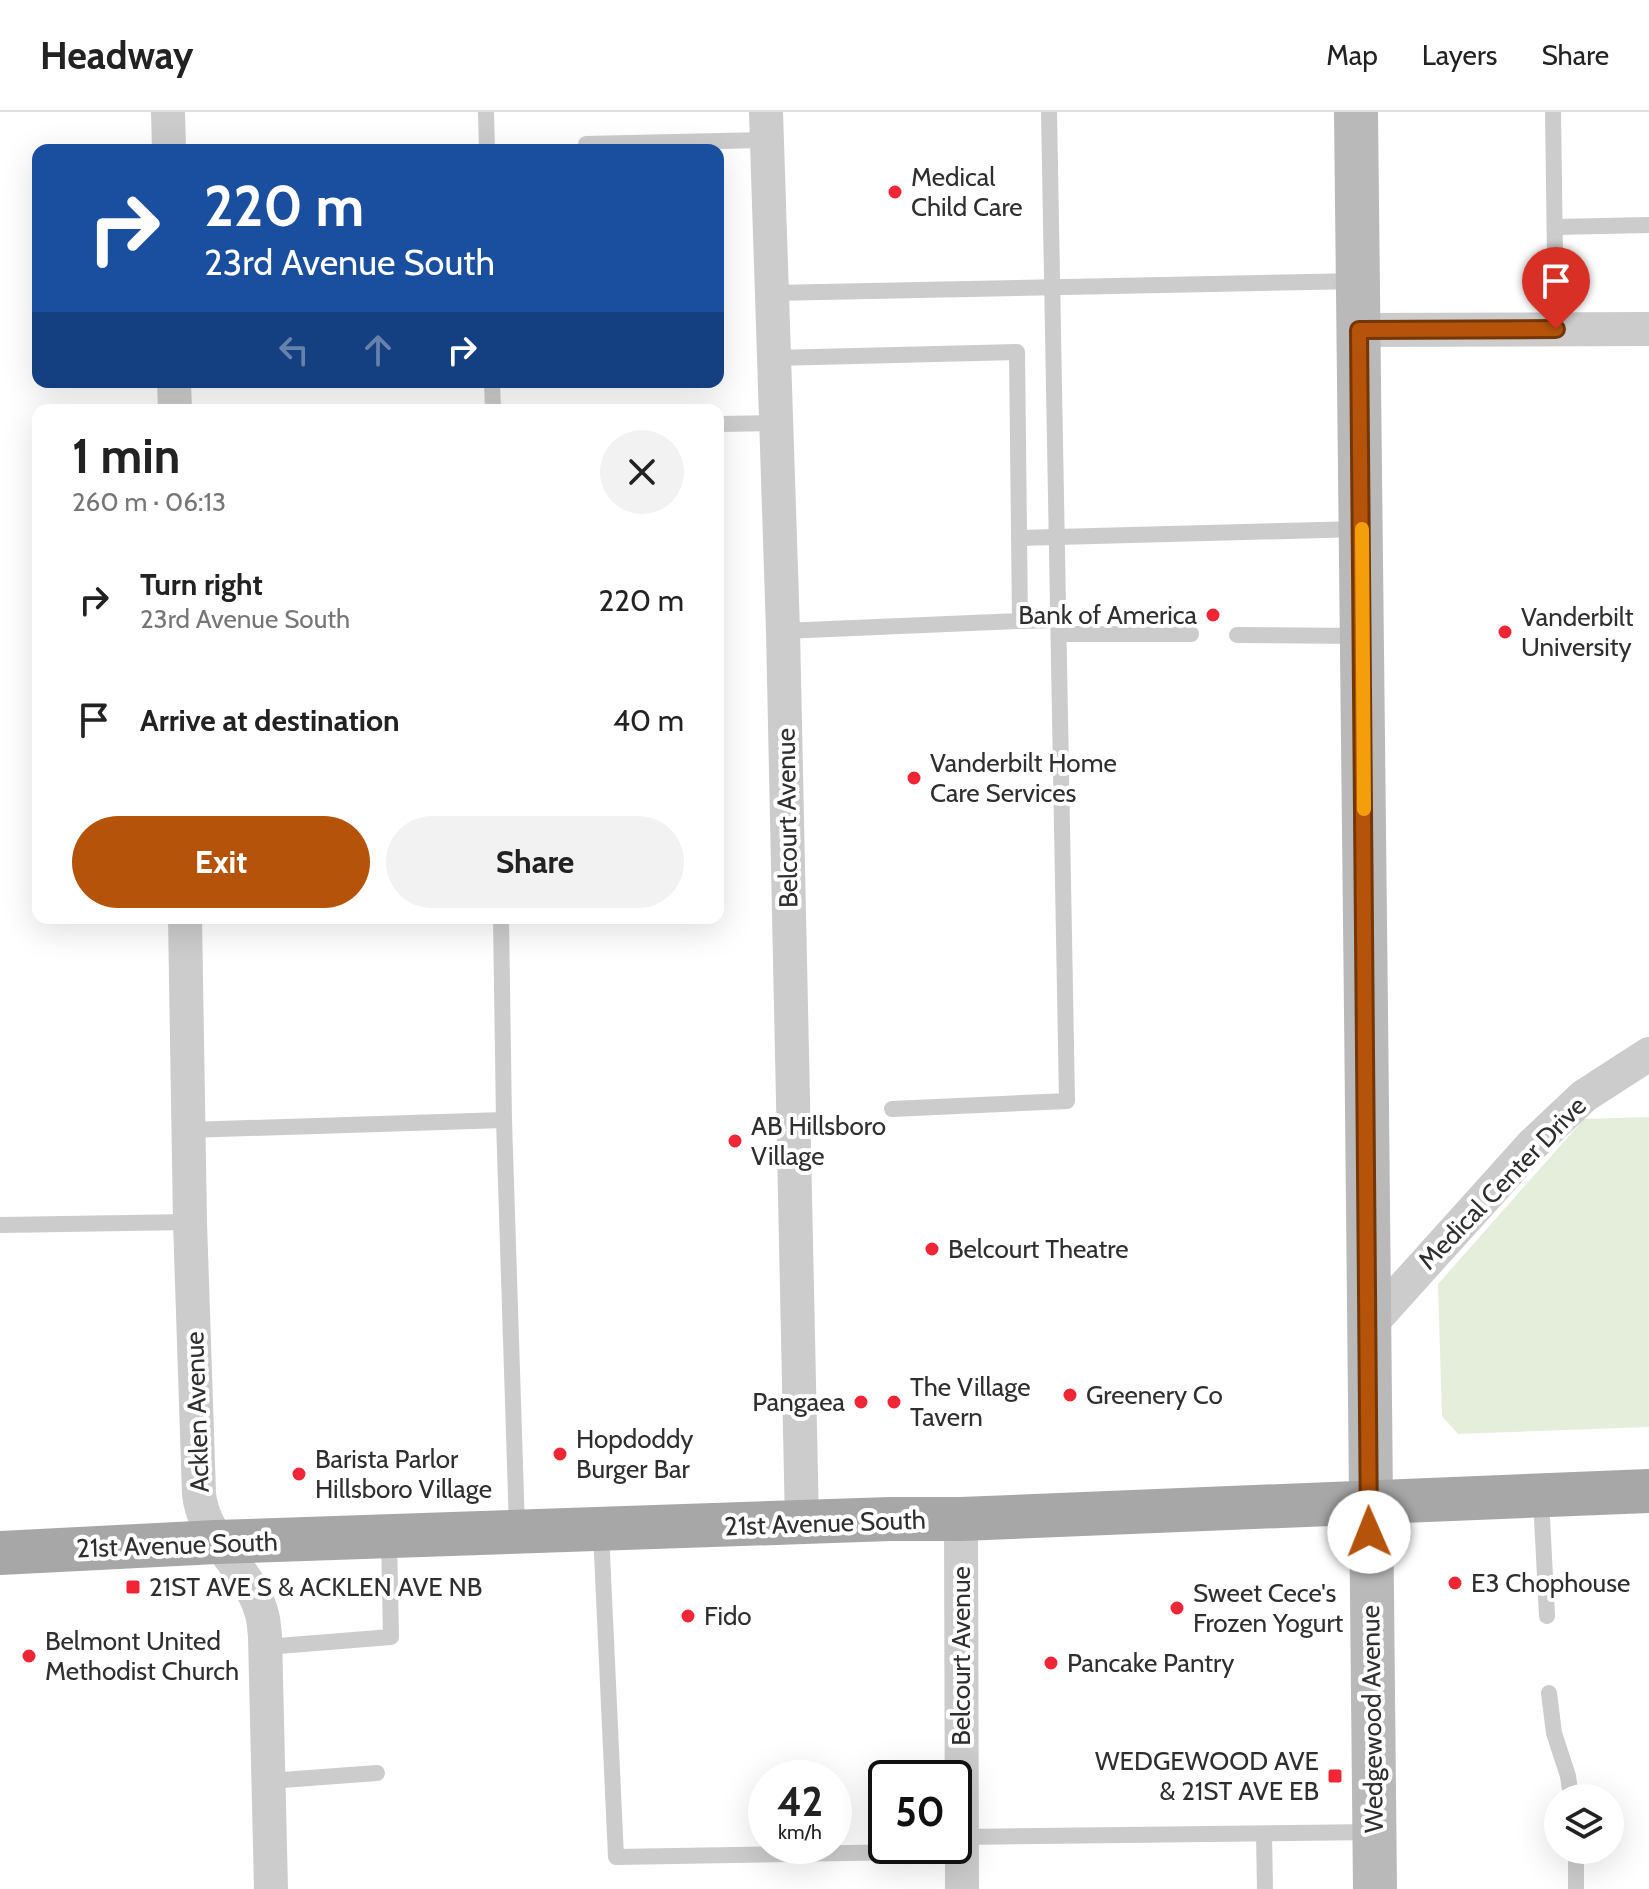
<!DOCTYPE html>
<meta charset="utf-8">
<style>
:root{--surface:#fff;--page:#f2f2f2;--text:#222;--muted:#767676;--line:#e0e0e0;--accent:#b45309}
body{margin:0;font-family:Cabin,sans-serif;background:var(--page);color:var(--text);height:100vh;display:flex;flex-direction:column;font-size:30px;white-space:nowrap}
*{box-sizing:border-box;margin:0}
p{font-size:26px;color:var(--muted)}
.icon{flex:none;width:44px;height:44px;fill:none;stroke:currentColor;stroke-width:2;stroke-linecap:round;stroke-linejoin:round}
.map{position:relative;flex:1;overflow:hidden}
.panel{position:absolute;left:32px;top:292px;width:692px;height:520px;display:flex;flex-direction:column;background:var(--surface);border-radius:16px;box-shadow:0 8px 32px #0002}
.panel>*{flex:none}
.banner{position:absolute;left:32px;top:32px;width:692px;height:244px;border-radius:16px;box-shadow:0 8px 32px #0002;background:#1a4fa0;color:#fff;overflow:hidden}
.buttons{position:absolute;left:1544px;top:1672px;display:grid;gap:16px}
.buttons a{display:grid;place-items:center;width:80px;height:80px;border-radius:50%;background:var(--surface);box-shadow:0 8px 32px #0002;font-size:40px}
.speed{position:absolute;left:748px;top:1648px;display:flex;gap:16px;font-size:40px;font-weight:700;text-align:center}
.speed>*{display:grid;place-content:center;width:104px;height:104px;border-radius:50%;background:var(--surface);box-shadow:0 8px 32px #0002;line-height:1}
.speed small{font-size:20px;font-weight:400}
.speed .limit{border:4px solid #111;border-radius:12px;background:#fff;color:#111}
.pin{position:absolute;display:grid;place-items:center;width:68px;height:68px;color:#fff;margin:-82px -34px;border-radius:50% 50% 50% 0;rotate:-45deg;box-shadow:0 0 8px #0007}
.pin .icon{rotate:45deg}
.me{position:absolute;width:88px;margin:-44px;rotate:359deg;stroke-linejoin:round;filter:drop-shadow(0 0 6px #0008)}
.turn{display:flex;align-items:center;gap:28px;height:168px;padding:0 40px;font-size:36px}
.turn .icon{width:104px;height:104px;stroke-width:2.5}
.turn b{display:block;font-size:56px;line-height:68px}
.lanes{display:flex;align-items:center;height:76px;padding:0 40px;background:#0003;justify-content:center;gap:40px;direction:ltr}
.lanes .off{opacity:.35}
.round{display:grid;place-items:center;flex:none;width:84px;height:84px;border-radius:42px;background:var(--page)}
.overview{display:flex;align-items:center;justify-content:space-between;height:136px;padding:0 40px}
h1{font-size:48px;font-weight:700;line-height:60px}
.button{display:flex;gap:16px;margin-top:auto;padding:16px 40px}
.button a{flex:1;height:92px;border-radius:48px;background:var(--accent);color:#fff;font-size:32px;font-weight:700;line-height:92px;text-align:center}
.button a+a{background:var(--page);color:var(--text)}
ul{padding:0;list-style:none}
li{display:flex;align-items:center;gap:24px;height:120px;padding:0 40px}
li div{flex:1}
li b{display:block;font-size:30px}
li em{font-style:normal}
header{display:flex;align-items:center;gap:48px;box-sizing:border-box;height:112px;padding:0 40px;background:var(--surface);border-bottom:2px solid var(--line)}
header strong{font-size:38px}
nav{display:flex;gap:44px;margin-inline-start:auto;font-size:28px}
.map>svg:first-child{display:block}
</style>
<header>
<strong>Headway</strong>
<nav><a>Map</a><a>Layers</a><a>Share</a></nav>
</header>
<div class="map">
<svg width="1649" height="1777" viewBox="0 0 1649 1777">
<rect width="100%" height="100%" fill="#fff"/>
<!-- green -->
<path fill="#e5eddb" d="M1649 1005V1315L1458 1322 1442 1304 1438 1172 1584 1007Z"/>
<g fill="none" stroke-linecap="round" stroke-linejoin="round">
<!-- service -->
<g stroke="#ccc" stroke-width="16">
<path d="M486 0 487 38"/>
<path d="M1553 0 1556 217"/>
<path d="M586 32 767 28"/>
<path d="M1555 115 1649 113"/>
<path d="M772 181 1359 169"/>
<path d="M775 246 1017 240 1020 509 783 519"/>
<path d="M492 270 493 298"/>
<path d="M718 312 777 311"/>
<path d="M1019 426 1360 417"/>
<path d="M1020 509 1058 508"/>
<path d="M1059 522H1191"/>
<path d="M1237 523 1363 524"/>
<path d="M501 806 504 1008 517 1416"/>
<path d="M892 997 1067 989 1049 0"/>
<path d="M188 1018 504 1008"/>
<path d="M0 1113 190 1110"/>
<path d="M1541 1386 1547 1504"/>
<path d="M601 1420 616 1745 962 1739"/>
<path d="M266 1535 391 1525 389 1427"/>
<path d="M1549 1581 1554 1621 1568 1664 1571 1686"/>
<path d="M269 1669 377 1661"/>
<path d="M1264 1722 1265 1777"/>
<path d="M962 1725 1373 1720"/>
<path d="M1576 1738V1777"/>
</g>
<!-- minor -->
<g stroke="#ccc" stroke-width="34">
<path d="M168 0 169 38"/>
<path d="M766 0 783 519 802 1412"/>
<path d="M1359 218 1649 217"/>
<path d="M174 270 175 298"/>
<path d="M185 806 190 1110 199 1382C204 1429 248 1455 261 1499 264 1507 264 1516 265 1524L271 1777"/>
<path d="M1368 1215 1533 1032 1584 984 1649 942"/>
<path d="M961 1407 962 1777"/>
</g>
<!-- secondary -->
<path stroke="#b9b9b9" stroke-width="44" d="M1356 0C1366 592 1366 1185 1375 1777"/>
<!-- primary -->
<path stroke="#a7a7a7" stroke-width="44" d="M0 1441 216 1430 890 1407H961L1649 1379"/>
</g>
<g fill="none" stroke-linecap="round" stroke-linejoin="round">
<defs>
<path id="route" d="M1369 1420 1359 218 1556 217"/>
</defs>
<!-- route casing -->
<use href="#route" stroke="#753606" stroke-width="20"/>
<!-- route -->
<use href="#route" stroke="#b45309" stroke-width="14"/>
<!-- slow -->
<path stroke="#f59e0b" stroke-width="14" d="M1362 417 1364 697"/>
</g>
<!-- markers -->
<g fill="#f02636" stroke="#fff" stroke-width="3">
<circle cx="895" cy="80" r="8"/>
<circle cx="1213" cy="503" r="8"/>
<circle cx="1505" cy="520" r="8"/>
<circle cx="914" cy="666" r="8"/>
<circle cx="735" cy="1029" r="8"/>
<circle cx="932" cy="1137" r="8"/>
<circle cx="1070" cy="1283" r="8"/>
<circle cx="861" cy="1290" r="8"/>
<circle cx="894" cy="1290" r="8"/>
<circle cx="560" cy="1342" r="8"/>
<circle cx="299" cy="1362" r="8"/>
<circle cx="1455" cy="1471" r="8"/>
<rect x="125" y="1467" width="16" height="16" rx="4"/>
<circle cx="1177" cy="1496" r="8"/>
<circle cx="688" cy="1504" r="8"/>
<circle cx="29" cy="1544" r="8"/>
<circle cx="1051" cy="1551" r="8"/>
<rect x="1327" y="1656" width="16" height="16" rx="4"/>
</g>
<g text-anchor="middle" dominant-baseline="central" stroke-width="8" stroke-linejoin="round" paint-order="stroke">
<!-- poi labels -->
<g font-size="26" fill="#2f2f2f" stroke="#fff" text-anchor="start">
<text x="911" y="65">Medical<tspan x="911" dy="30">Child Care</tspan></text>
<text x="1197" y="503" text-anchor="end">Bank of America</text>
<text x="1521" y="505">Vanderbilt<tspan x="1521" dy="30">University</tspan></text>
<text x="930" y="651">Vanderbilt Home<tspan x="930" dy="30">Care Services</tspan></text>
<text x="751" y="1014">AB Hillsboro<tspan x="751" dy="30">Village</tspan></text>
<text x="948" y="1137">Belcourt Theatre</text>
<text x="910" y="1275">The Village<tspan x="910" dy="30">Tavern</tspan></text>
<text x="1086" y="1283">Greenery Co</text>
<text x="845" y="1290" text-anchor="end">Pangaea</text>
<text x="576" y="1327">Hopdoddy<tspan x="576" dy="30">Burger Bar</tspan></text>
<text x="315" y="1347">Barista Parlor<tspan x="315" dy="30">Hillsboro Village</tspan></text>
<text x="1471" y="1471">E3 Chophouse</text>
<text x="149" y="1475">21ST AVE S &amp; ACKLEN AVE NB</text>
<text x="1193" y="1481">Sweet Cece's<tspan x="1193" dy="30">Frozen Yogurt</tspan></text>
<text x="704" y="1504">Fido</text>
<text x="45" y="1529">Belmont United<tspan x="45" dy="30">Methodist Church</tspan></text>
<text x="1067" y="1551">Pancake Pantry</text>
<text x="1319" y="1649" text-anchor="end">WEDGEWOOD AVE<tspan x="1319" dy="30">&amp; 21ST AVE EB</tspan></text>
</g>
<!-- street labels -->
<g font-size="26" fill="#2f2f2f" stroke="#fff">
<text transform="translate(787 706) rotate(-91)">Belcourt Avenue</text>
<text transform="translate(1502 1071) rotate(-46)">Medical Center Drive</text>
<text transform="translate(197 1300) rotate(-92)">Acklen Avenue</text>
<text transform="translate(825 1411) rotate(-2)">21st Avenue South</text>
<text transform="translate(177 1433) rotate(-2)">21st Avenue South</text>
<text transform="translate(961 1544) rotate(-90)">Belcourt Avenue</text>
<text transform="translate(1372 1607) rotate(-91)">Wedgewood Avenue</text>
</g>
</g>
</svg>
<div class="buttons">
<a><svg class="icon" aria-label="layers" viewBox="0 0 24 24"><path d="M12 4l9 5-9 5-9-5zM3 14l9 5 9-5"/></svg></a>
</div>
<div class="speed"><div>42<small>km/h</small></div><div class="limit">50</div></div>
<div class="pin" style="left:1556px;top:217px;background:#d93025"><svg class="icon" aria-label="arrive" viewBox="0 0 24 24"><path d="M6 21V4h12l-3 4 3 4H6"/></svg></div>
<svg class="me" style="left:1369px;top:1420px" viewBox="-20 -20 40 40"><circle r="19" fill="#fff"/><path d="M0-13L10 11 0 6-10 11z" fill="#b45309"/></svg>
<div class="banner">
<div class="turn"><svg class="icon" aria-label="right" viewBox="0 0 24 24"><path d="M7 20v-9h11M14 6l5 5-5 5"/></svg><div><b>220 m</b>23rd Avenue South</div></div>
<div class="lanes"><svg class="icon off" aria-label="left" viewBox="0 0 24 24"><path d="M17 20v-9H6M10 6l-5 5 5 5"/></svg><svg class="icon off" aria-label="ahead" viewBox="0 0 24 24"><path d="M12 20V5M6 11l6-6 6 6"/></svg><svg class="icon" aria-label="right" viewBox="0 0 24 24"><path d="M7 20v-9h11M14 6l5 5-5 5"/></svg></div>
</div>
<section class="panel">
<div class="overview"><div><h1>1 min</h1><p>260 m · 06:13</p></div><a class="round"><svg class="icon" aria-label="close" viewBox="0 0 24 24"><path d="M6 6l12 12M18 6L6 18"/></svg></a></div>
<ul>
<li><svg class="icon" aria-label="right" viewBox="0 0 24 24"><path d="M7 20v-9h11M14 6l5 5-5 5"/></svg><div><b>Turn right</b><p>23rd Avenue South</p></div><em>220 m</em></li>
<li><svg class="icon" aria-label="arrive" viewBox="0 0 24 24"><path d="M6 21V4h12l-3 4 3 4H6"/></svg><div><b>Arrive at destination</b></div><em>40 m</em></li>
</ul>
<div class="button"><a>Exit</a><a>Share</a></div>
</section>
</div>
